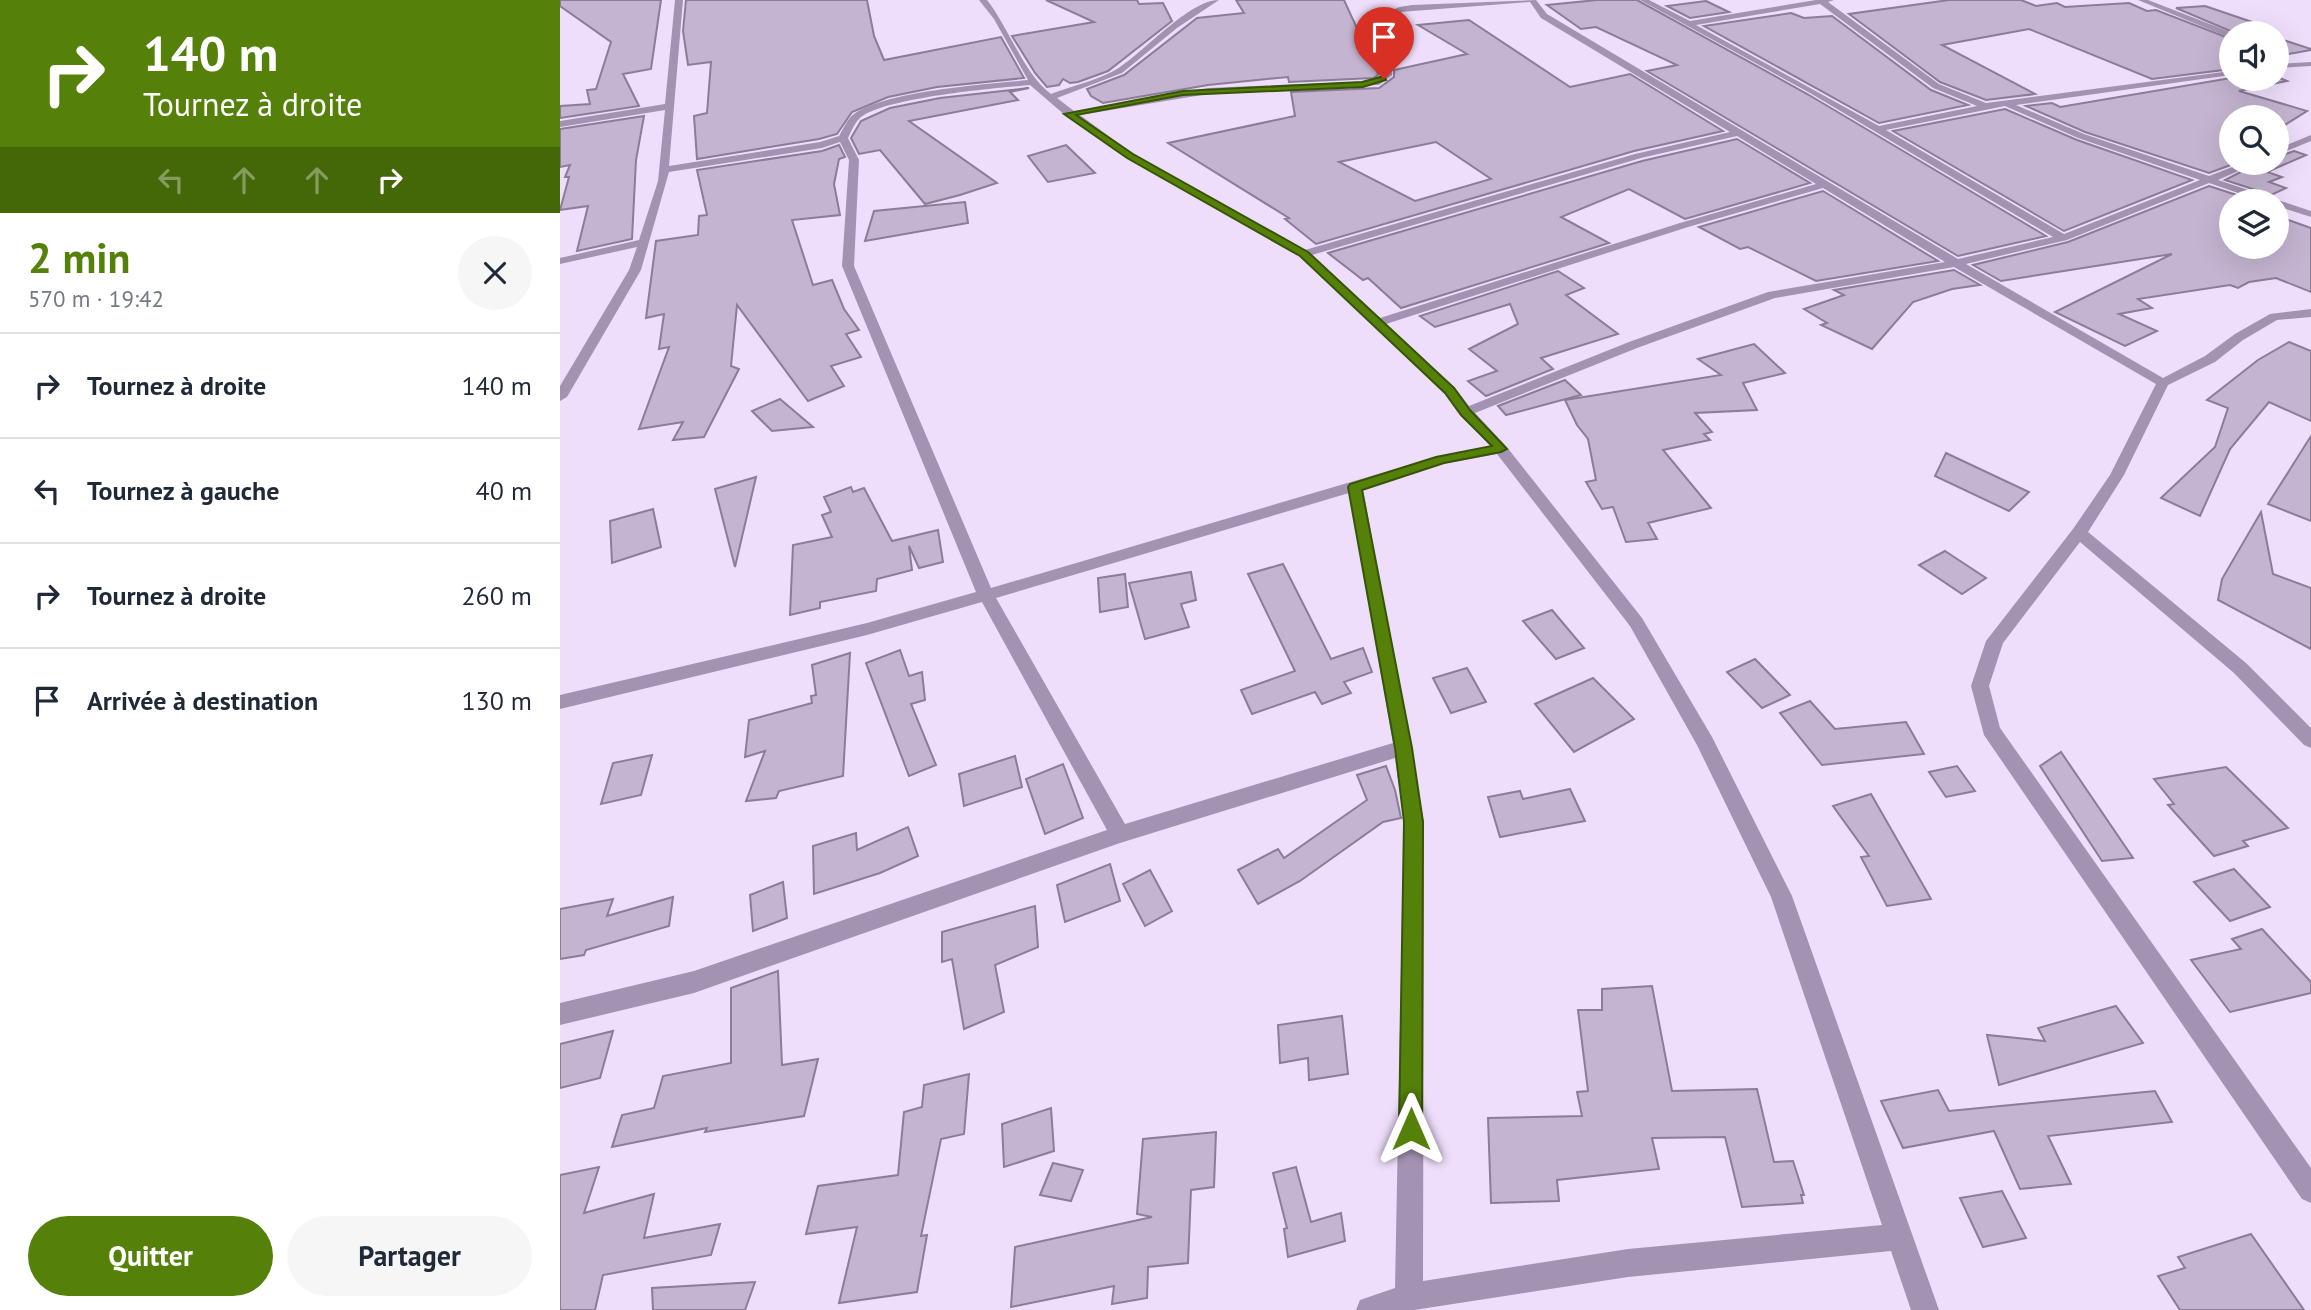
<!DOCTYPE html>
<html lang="fr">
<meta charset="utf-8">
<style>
:root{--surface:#fff;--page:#f6f6f7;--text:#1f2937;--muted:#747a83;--line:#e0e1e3;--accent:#55810b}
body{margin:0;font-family:"PT Sans",sans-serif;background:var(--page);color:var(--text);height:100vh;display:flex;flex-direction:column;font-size:26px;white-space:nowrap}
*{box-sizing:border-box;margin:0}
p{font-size:23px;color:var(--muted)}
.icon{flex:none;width:38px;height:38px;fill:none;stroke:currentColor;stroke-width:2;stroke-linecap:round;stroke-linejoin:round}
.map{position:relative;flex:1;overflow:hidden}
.details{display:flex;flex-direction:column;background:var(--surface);width:560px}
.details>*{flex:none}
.top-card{background:#55810b;color:#fff;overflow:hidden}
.fabs{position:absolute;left:1659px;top:21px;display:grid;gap:14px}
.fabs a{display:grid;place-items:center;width:70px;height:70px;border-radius:50%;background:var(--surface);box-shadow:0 7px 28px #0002;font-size:35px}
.pin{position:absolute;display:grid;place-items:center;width:60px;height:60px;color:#fff;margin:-72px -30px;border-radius:50% 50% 50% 0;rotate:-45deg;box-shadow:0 0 7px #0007}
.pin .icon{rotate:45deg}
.me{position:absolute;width:77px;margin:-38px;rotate:0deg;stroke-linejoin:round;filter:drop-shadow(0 0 5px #0008)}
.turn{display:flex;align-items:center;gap:24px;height:147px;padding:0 28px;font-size:32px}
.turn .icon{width:91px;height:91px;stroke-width:2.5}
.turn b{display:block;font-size:49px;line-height:60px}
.lanes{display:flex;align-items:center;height:66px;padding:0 28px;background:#0003;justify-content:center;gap:35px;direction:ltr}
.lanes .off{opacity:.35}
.round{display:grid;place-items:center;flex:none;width:74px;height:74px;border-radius:37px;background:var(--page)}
.headline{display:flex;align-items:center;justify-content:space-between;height:119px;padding:0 28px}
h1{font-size:42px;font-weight:800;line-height:52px;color:var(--accent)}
.primary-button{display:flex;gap:14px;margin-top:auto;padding:14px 28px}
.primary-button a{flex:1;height:80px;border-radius:42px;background:var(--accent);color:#fff;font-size:28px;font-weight:800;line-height:80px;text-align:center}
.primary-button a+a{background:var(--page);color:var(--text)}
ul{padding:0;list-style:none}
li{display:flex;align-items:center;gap:21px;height:105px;padding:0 28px;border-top:2px solid var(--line)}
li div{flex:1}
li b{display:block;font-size:26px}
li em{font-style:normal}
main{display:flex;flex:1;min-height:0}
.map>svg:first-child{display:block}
</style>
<main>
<section class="details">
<div class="top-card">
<div class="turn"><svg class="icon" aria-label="right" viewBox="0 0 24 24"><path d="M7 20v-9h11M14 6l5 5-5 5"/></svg><div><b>140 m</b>Tournez à droite</div></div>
<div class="lanes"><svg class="icon off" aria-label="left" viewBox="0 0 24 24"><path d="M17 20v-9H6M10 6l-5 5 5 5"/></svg><svg class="icon off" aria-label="ahead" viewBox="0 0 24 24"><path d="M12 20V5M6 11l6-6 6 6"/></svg><svg class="icon off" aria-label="ahead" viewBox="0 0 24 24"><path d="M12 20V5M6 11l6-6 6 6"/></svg><svg class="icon" aria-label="right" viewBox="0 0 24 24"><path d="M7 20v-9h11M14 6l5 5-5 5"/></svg></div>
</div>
<div class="headline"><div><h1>2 min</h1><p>570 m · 19:42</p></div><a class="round"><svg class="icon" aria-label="close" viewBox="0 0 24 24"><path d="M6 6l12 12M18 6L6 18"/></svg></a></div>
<ul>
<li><svg class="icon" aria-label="right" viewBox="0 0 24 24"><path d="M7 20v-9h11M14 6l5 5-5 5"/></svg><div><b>Tournez à droite</b></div><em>140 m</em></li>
<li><svg class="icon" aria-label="left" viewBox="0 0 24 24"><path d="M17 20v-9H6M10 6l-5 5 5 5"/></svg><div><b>Tournez à gauche</b></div><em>40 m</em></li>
<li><svg class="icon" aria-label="right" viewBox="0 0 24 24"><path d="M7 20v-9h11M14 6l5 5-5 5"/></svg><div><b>Tournez à droite</b></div><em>260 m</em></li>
<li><svg class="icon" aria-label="arrive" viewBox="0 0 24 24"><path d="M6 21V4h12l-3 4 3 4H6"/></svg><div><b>Arrivée à destination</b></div><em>130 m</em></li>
</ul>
<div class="primary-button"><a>Quitter</a><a>Partager</a></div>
</section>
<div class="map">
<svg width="1751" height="1310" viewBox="0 0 1751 1310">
<rect width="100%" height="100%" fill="#eedefb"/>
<!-- building -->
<g fill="#c4b4d1" stroke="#8b7c97" stroke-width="2" fill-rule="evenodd">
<path d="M0 0H101L91 69 63 74 79 106 0 118V106L30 104 27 90 36 89 51 42 0 6Z"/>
<path d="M126 0H307L314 36 324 60 441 37 464 78 377 87 328 97 292 112 277 134 259 139 137 159 134 116 147 113 151 62 128 65 123 31Z"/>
<path d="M486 0H577L579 4 603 3 612 21 548 71 518 82 510 83 503 79 499 85 487 87 475 73 452 36 534 22Z"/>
<path d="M676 0H784L818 74 821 73 813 78 729 82 728 77 648 85 543 103 531 96 527 89 564 75 637 18 684 13Z"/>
<path d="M1037 0H1077L1249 95 1486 236 1398 256 1087 71 1117 65 1036 27 1021 29 987 5Z"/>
<path d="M1389 0H1461L1476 6 1497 3 1505 7 1569 3 1587 11 1596 10 1671 39V69L1592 79 1469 29 1382 45 1475 94 1426 100 1380 82 1289 14Z"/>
<path d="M1146 1 1169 12 1130 18 1107 6Z"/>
<path d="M1645 6 1701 25 1682 27 1701 33H1675L1616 8Z"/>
<path d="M1231 13 1244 18 1272 16 1371 90 1408 105 1319 123 1144 26Z"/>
<path d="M909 20 1010 87 1070 74 1163 131 1074 151 756 244 725 219 729 218 608 143 735 116 731 92 819 88 834 77V70L907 54 858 25ZM876 142 931 179 855 201 779 162Z"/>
<path d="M1717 38 1751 49V50L1717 56Z"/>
<path d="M1717 77 1727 81 1679 91 1747 111 1717 130V117H1671V163H1676L1649 173 1525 132 1466 106 1492 103 1500 107 1671 78Z"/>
<path d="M469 88 450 92 458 100 349 121 437 183 400 195 365 204 320 150 299 154 291 138 301 121 330 108 380 98Z"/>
<path d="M1445 109 1517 140 1632 180 1504 231 1333 131Z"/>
<path d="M84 116 76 160 72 239 17 251 28 206 0 210 9 177H5L10 165 0 167V129Z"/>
<path d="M1177 139 1250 183 1125 219 1069 189 1001 217 1049 243 841 308 808 278 803 280 768 253 1082 161Z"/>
<path d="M279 145 285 157 279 159 274 184 280 215 232 220 253 285 272 280 284 309 299 330 286 334 301 357 271 366 284 386 248 401 177 305 171 366 179 369 144 437 113 440 123 422 79 429 109 347 99 349 104 314 86 318 96 241 138 235 139 216 147 215 137 170 262 151Z"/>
<path d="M506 145 535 173 488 182 468 156Z"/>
<path d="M1734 151 1746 155 1707 172 1722 177 1709 182 1726 188 1711 195 1665 180 1698 163H1717V157Z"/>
<path d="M1649 186 1695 201H1671V247H1717V216L1751 228V292L1716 278 1689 282 1678 288 1670 285 1578 299 1592 308 1559 314 1597 331 1565 346 1495 312 1612 254 1441 281 1413 265 1508 242Z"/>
<path d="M1263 191 1378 261 1256 281 1188 247 1180 249 1139 227Z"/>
<path d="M405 202 408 223 305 241 314 211Z"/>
<path d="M1394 270 1420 285 1392 289 1353 302 1312 349 1261 325 1267 323 1244 309 1284 295 1274 290Z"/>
<path d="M998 271 1024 288 1006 295 1058 334 981 358 993 369 926 396 908 381 937 371 909 349 958 324 950 304 875 327 860 316Z"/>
<path d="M1729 342 1751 351V421L1709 402 1670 449 1640 516 1601 498 1655 447 1668 408 1647 400 1698 360Z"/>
<path d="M1194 344 1225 373 1183 383 1197 410 1135 413 1152 432 1144 434 1150 440 1103 450 1151 508 1088 523 1097 539 1066 542 1053 507 1042 509 1026 482 1036 480 1028 439 1017 425 1005 400 1161 375 1138 359Z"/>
<path d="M1005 380 1021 395 946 415 938 406Z"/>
<path d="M220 399 253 427 212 431 192 411Z"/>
<path d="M1751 436V521L1708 504Z"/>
<path d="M1386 453 1469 492 1449 511 1375 476Z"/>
<path d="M196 477 175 567 155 489Z"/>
<path d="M291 487 293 492 304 488 332 541 378 530 383 562 359 568 349 546 352 570 317 579 316 591 260 602V608L230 615 233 545 272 537 262 515 271 512 264 497Z"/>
<path d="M93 509 101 547 52 563 50 521Z"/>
<path d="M1701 512 1713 574 1751 588V649L1658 600 1662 579Z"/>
<path d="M1385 551 1426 578 1402 594 1359 565Z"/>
<path d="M723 564 771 659 803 648 812 672 784 682 791 693 762 704 755 692 692 714 681 690 735 671 688 574Z"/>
<path d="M631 572 636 600 621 604 629 627 585 639 569 583Z"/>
<path d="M565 574 568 607 540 612 538 578Z"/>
<path d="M992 610 1024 648 996 659 963 621Z"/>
<path d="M340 650 349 676 362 672 365 700 351 704 376 765 349 776 306 663Z"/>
<path d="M290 653 283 776 219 791 216 798 186 801 205 751 185 757 189 720 252 703 251 696 256 695 252 665Z"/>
<path d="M1195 659 1230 695 1202 708 1167 672Z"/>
<path d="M907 668 926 702 891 713 873 678Z"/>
<path d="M1033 678 1074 719 1014 752 975 704Z"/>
<path d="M1250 701 1275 729 1346 722 1364 754 1262 765 1220 713Z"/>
<path d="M1501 752 1573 858 1542 861 1480 766Z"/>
<path d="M92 755 81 795 41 804 53 763Z"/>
<path d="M455 756 462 787 404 806 399 774Z"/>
<path d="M503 764 523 818 485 834 466 779Z"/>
<path d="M826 766 835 790 841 818 823 822 740 881 698 904 678 870 718 849 724 858 807 800 797 775Z"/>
<path d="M1397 766 1415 791 1386 797 1369 772Z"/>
<path d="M1666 767 1728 828 1683 841 1688 846 1654 856 1608 805 1614 804 1594 779Z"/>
<path d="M1010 789 1025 821 940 837 928 797 960 791 963 799Z"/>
<path d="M1311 794 1371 899 1327 906 1301 857 1309 856 1273 806Z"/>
<path d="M348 827 358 856 320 873 254 894 253 846 296 833 297 850Z"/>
<path d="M550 864 560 901 505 922 497 885Z"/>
<path d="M1674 869 1710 907 1670 921 1634 882Z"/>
<path d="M590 870 612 911 585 926 563 884Z"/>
<path d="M223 882 227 918 193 931 190 895Z"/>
<path d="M113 897 109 926 26 950 24 955 0 959V909L53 899 47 916Z"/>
<path d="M475 906 478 947 435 965 444 1012 404 1029 392 959 382 962V932Z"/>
<path d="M1702 929 1751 982V993L1670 1012 1631 960 1681 949 1672 939Z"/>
<path d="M218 971 222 1065 258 1059 244 1116 145 1132 147 1128 52 1147 62 1115 94 1108 103 1076 171 1063V988Z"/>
<path d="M1092 986 1112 1091 1197 1089 1214 1162 1233 1161 1244 1195H1241L1243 1203 1182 1207 1165 1137 1092 1138 1099 1169 997 1180 999 1201 931 1203 928 1118 1022 1116 1017 1092 1028 1091 1018 1010H1042V989Z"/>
<path d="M1556 1006 1583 1043 1439 1085 1427 1035 1485 1041 1478 1028Z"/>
<path d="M782 1016 788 1074 749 1080 748 1058 720 1063 718 1025Z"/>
<path d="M53 1031 40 1078 0 1088V1044Z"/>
<path d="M409 1074 404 1134 381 1139 361 1236 367 1235 357 1292 279 1303 297 1227 246 1234 258 1186 338 1175 344 1112 362 1107 364 1085Z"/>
<path d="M1378 1090 1389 1111 1595 1091 1612 1122 1488 1136 1511 1184 1460 1189 1434 1131 1343 1148 1321 1101Z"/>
<path d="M491 1108 494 1151 444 1167 442 1124Z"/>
<path d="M656 1132 654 1187 631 1190 628 1263 588 1267 587 1298 552 1304 554 1286 451 1307 455 1247 592 1217 577 1214 583 1139Z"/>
<path d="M493 1163 523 1170 511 1201 480 1195Z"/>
<path d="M39 1167 24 1213 94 1194 84 1238 160 1224 151 1255 43 1275 35 1310H0V1175Z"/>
<path d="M736 1167 751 1222 781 1213 785 1241 728 1257 724 1229 727 1228 713 1173Z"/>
<path d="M1442 1191 1466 1238 1423 1247 1400 1198Z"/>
<path d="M1691 1234 1744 1310H1620L1598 1276 1625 1268 1618 1257Z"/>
<path d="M195 1282 185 1310H93L92 1288Z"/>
</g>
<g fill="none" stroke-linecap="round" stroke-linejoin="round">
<!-- minor -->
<g fill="#a392b1" fill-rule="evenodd">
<path d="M115 0H123L109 166 260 142 279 136C283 129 288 118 294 114 325 91 428 84 468 80L434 19 419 0H427C449 28 464 74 491 94 512 86 538 80 557 69 583 53 629 0 659 0L617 28 562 73 497 98 514 111 648 88 814 81 824 74C823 59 819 17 835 9 840 6 847 6 852 5L976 0 987 14 1398 259 1493 237 1250 93 1080 0H1089L1130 21 1256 0H1274L1268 2 1379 84 1426 103 1671 71V75L1456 105 1524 134 1649 176 1683 163H1696L1658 180 1751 211V217L1717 206V201H1702L1649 183 1507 240 1406 264 1603 378 1645 356 1675 334 1710 314 1751 309V317L1717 320 1683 340 1655 362 1608 385 1564 475 1528 532 1686 663 1751 728V748L1744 745 1674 673 1520 542 1443 643 1429 686 1440 728 1751 1168V1203L1742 1199 1424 735 1411 686 1426 641 1513 529 1550 475 1596 384 1394 267 1215 298 1077 348 915 413 946 446 1082 618 1152 737 1232 896 1379 1310H1351L1331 1251 1068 1277 854 1310H796L800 1300 835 1288 844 822 835 758 560 843 134 993 0 1025V1003L134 971 547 830 422 602 307 635 0 709V695L307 623 416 592 282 266 289 160 280 142 262 148 109 172 81 270 7 397 0 401V386L69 270 77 247 0 264V258L79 240 98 181 105 110 0 127V121L105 104ZM970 2 981 18 1170 132 1075 154 745 250 573 154 520 115 648 94 819 85 832 75 830 49 835 17 840 12ZM1260 4 1373 88 1417 106 1319 126 1136 25ZM470 85 506 116H510L567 158 740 256 885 394 931 447 876 457 431 588 294 266 299 160 288 138C291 132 294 124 299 119 319 98 438 88 470 85ZM1445 106 1518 138 1640 180 1504 234 1326 130ZM1177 136 1256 184 1120 223 820 318 752 255 1081 158ZM1263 188 1385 262 1208 292 1069 342 909 406 895 388 826 324 1128 227ZM937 454 1070 626 1137 745 1211 897 1322 1225 1068 1249 863 1281 864 822 803 489 883 464ZM789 493 833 743 565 824 436 598Z"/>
<path d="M1578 0H1588L1673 33 1671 37H1668Z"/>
<path d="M1751 62V66L1717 68V64Z"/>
<path d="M1751 135V141L1717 155V149Z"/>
</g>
</g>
<!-- route -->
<path fill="#55810b" stroke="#375407" stroke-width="2" d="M824 76 826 80 803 87 623 95 516 115 573 154 748 252 894 388 910 410 947 449 941 452 884 463 802 490 852 748 863 822 862 1129 859 1137 851 1141 843 1137 839 1129 844 822 835 748 788 487 790 484 876 457 932 446 901 415 885 393 740 256 567 158 504 114 623 91 802 82Z"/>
</svg>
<div class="fabs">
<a><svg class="icon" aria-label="sound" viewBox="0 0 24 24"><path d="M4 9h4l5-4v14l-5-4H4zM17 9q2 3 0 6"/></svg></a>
<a><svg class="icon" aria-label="search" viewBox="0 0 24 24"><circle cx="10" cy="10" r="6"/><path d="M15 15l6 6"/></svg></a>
<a><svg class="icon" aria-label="layers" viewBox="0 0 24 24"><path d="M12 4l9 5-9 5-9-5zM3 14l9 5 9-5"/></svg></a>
</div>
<div class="pin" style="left:824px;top:79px;background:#d93025"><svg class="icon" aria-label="arrive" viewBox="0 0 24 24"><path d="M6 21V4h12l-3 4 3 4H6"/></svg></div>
<svg class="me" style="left:851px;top:1129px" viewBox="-20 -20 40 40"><path d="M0-17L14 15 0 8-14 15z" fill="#55810b" stroke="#fff" stroke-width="4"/></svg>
</div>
</main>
